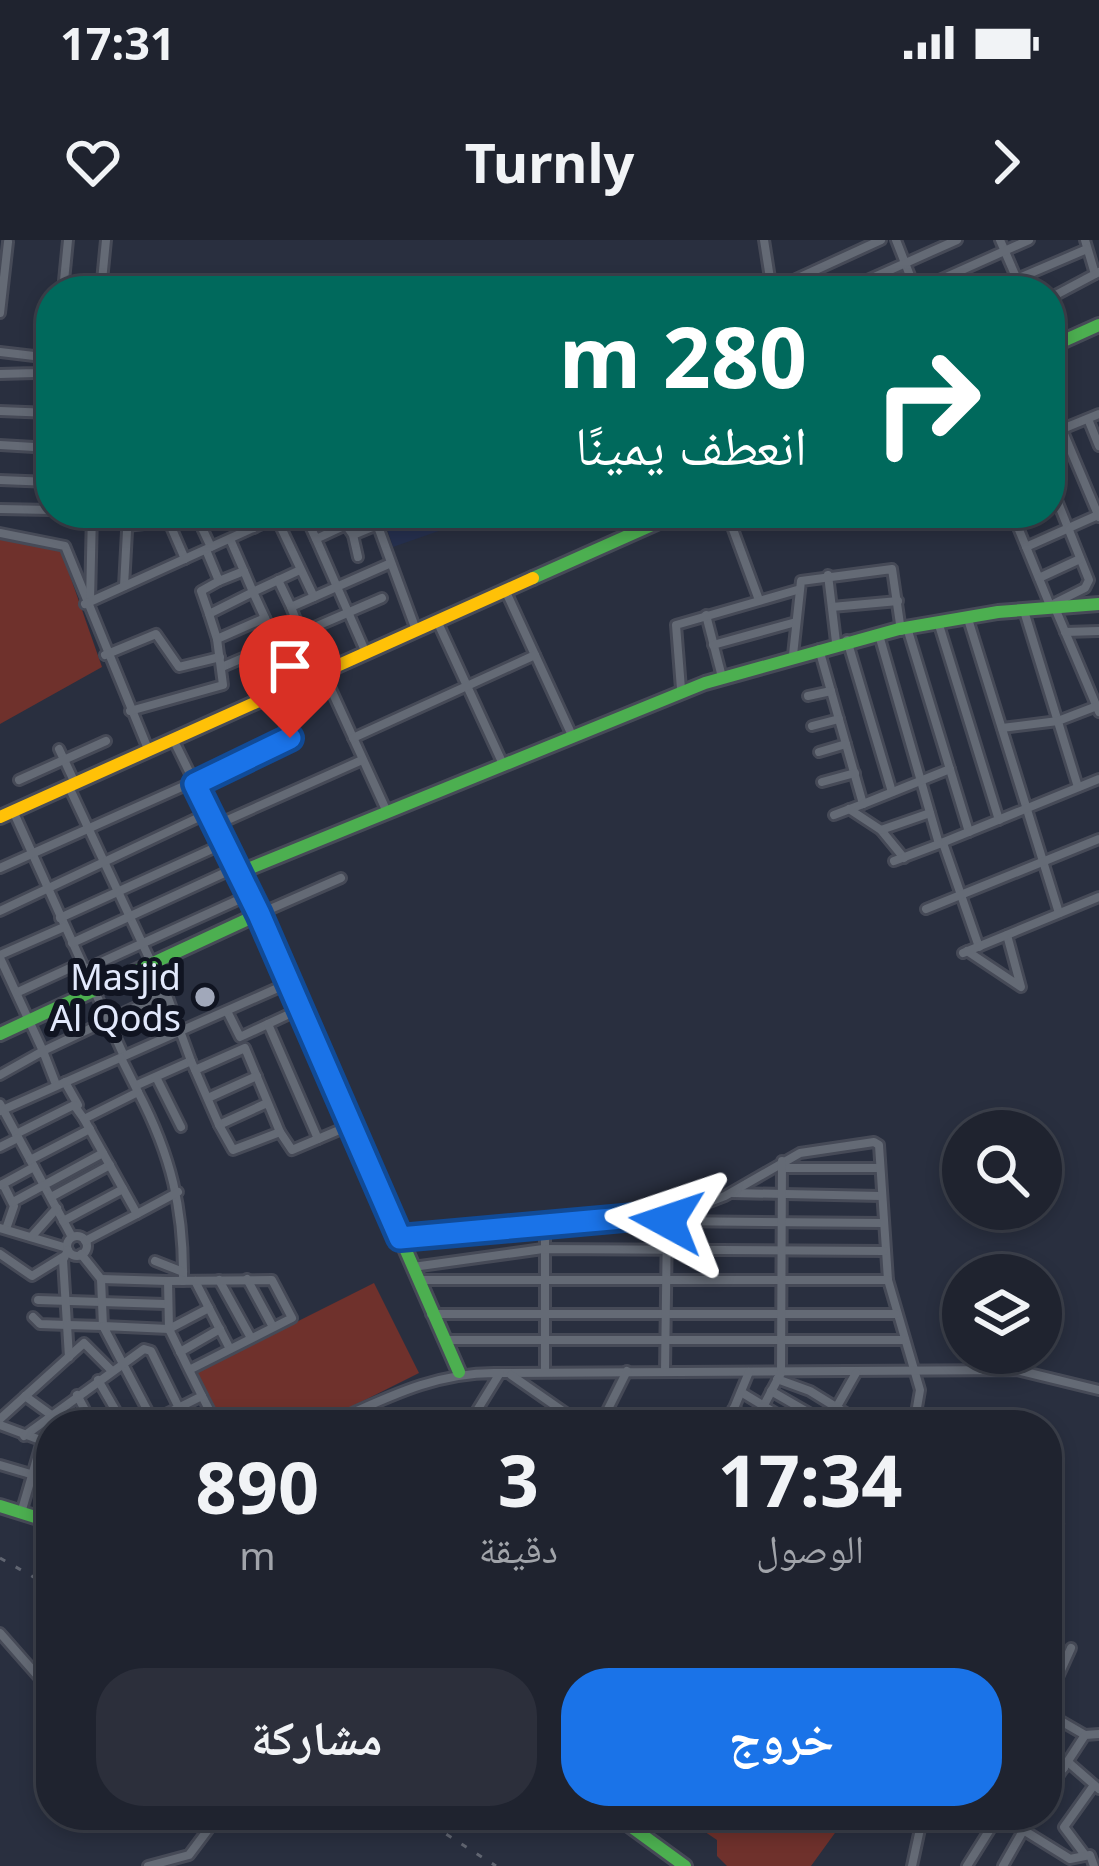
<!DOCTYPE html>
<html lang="ar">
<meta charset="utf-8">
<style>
:root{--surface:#1f232f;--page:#2c2f3b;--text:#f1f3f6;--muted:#a1a4aa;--line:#3c404b;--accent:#1a73e8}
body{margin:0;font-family:"Noto Sans","Noto Naskh Arabic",sans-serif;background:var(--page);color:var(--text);direction:rtl;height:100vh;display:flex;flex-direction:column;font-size:45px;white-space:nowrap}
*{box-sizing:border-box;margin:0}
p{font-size:39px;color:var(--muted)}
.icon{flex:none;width:66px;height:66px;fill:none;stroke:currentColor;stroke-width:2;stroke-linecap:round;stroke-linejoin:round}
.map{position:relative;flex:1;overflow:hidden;direction:ltr}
.sheet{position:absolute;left:36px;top:1170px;width:1026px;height:420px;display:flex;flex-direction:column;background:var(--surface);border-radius:48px;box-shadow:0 6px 18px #0003,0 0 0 3px var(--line);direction:rtl}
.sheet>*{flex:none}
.banner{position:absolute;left:36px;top:36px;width:1029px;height:252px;border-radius:48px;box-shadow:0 6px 18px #0003,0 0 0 3px var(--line);direction:rtl;background:#00695c;color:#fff;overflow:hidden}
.controls{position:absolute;left:942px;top:870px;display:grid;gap:24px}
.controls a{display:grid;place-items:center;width:120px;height:120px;border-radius:50%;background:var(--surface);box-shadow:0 6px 18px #0003,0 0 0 3px var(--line);font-size:60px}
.pin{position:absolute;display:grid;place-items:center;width:102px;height:102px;color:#fff;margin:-123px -51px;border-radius:50% 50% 50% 0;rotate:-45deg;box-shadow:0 0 12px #0007}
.pin .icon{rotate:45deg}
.me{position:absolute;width:132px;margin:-66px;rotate:275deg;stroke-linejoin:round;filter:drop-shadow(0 0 9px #0008)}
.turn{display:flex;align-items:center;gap:42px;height:252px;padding:0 60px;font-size:54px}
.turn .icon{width:156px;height:156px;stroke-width:2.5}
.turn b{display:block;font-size:84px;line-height:102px}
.eta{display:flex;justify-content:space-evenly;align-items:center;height:204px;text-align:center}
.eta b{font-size:72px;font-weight:700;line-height:84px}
.primary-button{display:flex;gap:24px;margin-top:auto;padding:24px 60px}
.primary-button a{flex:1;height:138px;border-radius:48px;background:var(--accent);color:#fff;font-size:48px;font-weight:700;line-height:138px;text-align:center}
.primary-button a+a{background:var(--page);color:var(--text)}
.status{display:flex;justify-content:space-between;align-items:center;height:84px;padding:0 60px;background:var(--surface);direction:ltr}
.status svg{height:33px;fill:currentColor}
header{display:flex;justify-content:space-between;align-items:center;height:156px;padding:0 60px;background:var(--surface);font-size:54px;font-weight:700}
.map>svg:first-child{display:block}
</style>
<div class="status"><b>17:31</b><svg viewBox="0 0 49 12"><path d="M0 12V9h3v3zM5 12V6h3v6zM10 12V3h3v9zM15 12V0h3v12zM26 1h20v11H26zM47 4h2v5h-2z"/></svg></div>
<header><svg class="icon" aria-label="forward" viewBox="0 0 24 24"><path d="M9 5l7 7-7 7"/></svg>Turnly<svg class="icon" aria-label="heart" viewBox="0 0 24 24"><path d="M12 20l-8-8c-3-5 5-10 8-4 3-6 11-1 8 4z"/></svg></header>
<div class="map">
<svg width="1099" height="1626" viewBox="0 0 1099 1626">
<rect width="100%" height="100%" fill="#292f3f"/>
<!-- built -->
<path fill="#26304f" d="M382 273H490L393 307Z"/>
<!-- green -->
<g fill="#6f312c">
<path d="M0 299 61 310 102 427 0 484Z"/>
<path d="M374 1043 419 1133 315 1185H221L195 1133Z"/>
<path d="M680 1575H848L811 1626H727L717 1616V1600Z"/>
</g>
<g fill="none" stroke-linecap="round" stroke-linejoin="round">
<defs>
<g id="street">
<path d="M764 0 772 51"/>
<path d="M896 0 916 51"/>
<path d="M1000 0 1022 51"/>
<path d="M1085 0 1095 34"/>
<path d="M772 50 881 0"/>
<path d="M63 51 68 0"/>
<path d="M101 51 106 0"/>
<path d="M843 51 957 0"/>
<path d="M915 51 1029 0"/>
<path d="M989 51 1087 9"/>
<path d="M1050 58 1099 32"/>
<path d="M0 73 8 2"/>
<path d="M0 112 51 118"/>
<path d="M0 134 35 133 51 126"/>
<path d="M1050 161 1099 277"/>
<path d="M0 171 51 173"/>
<path d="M1088 179 1099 206"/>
<path d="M1050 194 1099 174"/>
<path d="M0 205 51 208"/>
<path d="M0 240 51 242"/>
<path d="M1050 243 1089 340 1085 348 1055 363"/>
<path d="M0 269 51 270"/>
<path d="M165 273 185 319"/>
<path d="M195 273 211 307"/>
<path d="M247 273 254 288"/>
<path d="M304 273 316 299 346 285 353 295"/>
<path d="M373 273 416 390"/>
<path d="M727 273 759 360"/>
<path d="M1031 273 1015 280 1049 363"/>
<path d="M276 277 314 357"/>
<path d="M127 286 169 281"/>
<path d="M0 293 65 306 148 509"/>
<path d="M316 299 366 413"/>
<path d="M1026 307 1098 275"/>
<path d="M206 310 219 341 244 331 230 299"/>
<path d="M358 317 353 295 377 285"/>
<path d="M244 331 253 352 300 330"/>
<path d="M828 335 836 402"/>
<path d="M1039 338 1080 319"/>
<path d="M278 340 291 367 391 323"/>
<path d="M219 341 201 351 209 374 253 352 296 445"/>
<path d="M124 346 128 273"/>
<path d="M506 352 570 491"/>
<path d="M90 361 92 273"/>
<path d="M85 364 286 273"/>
<path d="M291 367 301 393"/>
<path d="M832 367 898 361"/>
<path d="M1055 368 1099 472"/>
<path d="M1024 371 1078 547"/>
<path d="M209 374 217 399 265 378"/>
<path d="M706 375 722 437"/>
<path d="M968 379 1059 673"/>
<path d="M438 383 502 522"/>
<path d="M939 385 999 580"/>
<path d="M908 391 969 592"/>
<path d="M1065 392 1099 391"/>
<path d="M879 395 939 604 1099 539"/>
<path d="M847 400 892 552"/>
<path d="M713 405 796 382"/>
<path d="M819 409 863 564 834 575"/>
<path d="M105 415 156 394 179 427 220 417"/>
<path d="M793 415 801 341 892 329 901 391"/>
<path d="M222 427 382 358"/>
<path d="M324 434 387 572"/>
<path d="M681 449 676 385 797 350"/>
<path d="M808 456 831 451"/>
<path d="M130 471 223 445 217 399"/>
<path d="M812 486 839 479"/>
<path d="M1002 488 1058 481 1097 466"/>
<path d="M353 498 535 415"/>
<path d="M174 501 259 674 341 638"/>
<path d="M59 509 74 541"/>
<path d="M819 512 846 504"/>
<path d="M19 540 106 501"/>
<path d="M822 542 855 533"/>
<path d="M69 547 151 722"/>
<path d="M863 564 950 529"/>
<path d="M849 569 881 590 904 618"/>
<path d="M14 573 124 816"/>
<path d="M214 586 362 520"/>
<path d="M881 590 930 573"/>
<path d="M943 603 979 707"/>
<path d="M894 621 939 604"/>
<path d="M0 628 287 500 281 454"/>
<path d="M926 669 1099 599"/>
<path d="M0 671 208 573"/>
<path d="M60 678 223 604"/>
<path d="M72 703 235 628"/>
<path d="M967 711 1021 747 1007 695"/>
<path d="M963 713 1099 657"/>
<path d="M0 715 64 687"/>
<path d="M0 718 43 811 159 756 168 758 191 821 137 845"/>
<path d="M84 730 249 655"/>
<path d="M18 752 81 723"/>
<path d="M227 771 240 797 300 769"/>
<path d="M268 784 318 899 351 885"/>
<path d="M191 821 195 830 245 808 280 892 233 910 219 885 267 863"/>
<path d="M195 830 219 885"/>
<path d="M0 835 43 811 55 842"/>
<path d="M156 837 181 887"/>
<path d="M65 842 78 865"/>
<path d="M138 852C171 915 184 969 183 1041"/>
<path d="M208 858 257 836"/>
<path d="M0 864 72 997"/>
<path d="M0 871 289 743"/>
<path d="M280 892 292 910 318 899"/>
<path d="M16 894 74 865 84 879"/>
<path d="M0 907 18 898"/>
<path d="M30 920 90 889"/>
<path d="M782 928H880"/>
<path d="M3 944 14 966 6 989"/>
<path d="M1 945 34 927"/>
<path d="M732 953 881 956"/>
<path d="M51 957 110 925"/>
<path d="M13 962 103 913"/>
<path d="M137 974 178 952"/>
<path d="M545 980V1132"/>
<path d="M63 981 123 949"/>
<path d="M667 981 883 983"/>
<path d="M0 988 67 1008"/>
<path d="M32 996 57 968"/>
<circle cx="77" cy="1006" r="10"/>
<path d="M400 998 686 971 725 956 800 913 874 902 879 905 888 1040"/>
<path d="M85 1001 137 974 84 879 138 852 121 818"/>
<path d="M0 1014 32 1036 63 1017"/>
<path d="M155 1021 183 1032"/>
<path d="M413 1027 543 1009 884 1011"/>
<path d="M101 1039 168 1041"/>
<path d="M247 1039 273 1087"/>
<path d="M219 1040 251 1098"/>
<path d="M418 1040H888L920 1150 914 1185"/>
<path d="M195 1041 230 1109"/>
<path d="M38 1060 165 1064"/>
<path d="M431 1074H896"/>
<path d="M33 1077 40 1084 67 1085 63 1020 68 1010"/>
<path d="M444 1100H905"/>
<path d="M180 1112 220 1089"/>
<path d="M69 1117 67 1085 103 1086 101 1039 81 1014"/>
<path d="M665 1131 667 981"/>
<path d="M500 1133 1017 1130 1099 1150"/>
<path d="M511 1135 583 1185"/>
<path d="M777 1139 810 1151 865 1185"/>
<path d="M98 1140 124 1185"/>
<path d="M771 1151 830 1185"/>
<path d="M741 1152 795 1185"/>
<path d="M77 1155 93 1185"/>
<path d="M25 1156 65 1185"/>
<path d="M202 1156 217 1185"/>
<path d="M764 1165 781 1133 782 921"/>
<path d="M733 1169 760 1185"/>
<path d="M0 1179 84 1103 111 1130"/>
<path d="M153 1181 103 1086 169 1089 209 1068"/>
<path d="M827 1184 856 1133"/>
<path d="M0 1185 51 1204"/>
<path d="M144 1185 202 1156 189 1130 292 1078 272 1040 168 1041 169 1089 189 1130"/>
<path d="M326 1185C384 1159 436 1131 500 1133L468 1185"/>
<path d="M558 1185 565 1174"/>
<path d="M600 1185 627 1131"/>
<path d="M727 1185 749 1132"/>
<path d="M24 1196 144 1109 151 1111 179 1168"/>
<path d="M0 1225 51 1240"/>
<path d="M21 1273 42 1201"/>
<path d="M1047 1277 1058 1284 1047 1312"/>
<path d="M1047 1367 1054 1374 1047 1390"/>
<path d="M0 1393 51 1451"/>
<path d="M1047 1461 1071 1408"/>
<path d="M1047 1473 1085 1495"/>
<path d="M1047 1519 1064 1528"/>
<path d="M1068 1522 1099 1549"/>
<path d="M1047 1553 1085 1495 1099 1494"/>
<path d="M642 1593 655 1575"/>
<path d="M1085 1615 1064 1587 1094 1545"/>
<path d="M148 1626 189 1615 219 1575"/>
<path d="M912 1626 923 1575"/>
<path d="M967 1626 999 1575 1070 1619 1090 1615 1094 1626"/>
<path d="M1003 1626 1032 1575"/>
</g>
<g id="fast">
<path d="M1050 107 1099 85"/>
<path d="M533 338 679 273"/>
<path d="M238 633 705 443 899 389 998 372 1099 364"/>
<path d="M0 794 259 674 459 1132"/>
<path d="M0 1266 51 1282"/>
<path d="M615 1575 685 1626"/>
</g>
<path id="slow" d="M0 577 533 338"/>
</defs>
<!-- street casing -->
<use href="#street" stroke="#464a57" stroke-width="14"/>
<!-- fast casing -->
<use href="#fast" stroke="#464a57" stroke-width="18"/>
<!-- slow casing -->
<use href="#slow" stroke="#464a57" stroke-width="18"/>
<!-- street -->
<use href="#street" stroke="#646a75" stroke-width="8"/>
<!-- fast -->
<use href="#fast" stroke="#4caf50" stroke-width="12"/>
<!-- slow -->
<use href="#slow" stroke="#ffc107" stroke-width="12"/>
<!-- rail -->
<g stroke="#606571" stroke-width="3" stroke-dasharray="6 12" stroke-linecap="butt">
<path d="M0 1318 51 1347"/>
<path d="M416 1575 496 1626"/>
</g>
</g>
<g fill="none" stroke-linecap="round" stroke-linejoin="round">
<defs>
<path id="route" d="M290 498 195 544 259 674 400 998 668 974 667 981"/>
</defs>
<!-- route casing -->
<use href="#route" stroke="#114b97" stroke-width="30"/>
<!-- route -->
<use href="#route" stroke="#1a73e8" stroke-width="21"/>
</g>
<!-- markers -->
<circle fill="#a1a8ba" stroke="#101421" stroke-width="4.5" cx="205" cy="757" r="12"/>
<g text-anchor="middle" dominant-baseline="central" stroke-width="12" stroke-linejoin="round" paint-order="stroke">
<!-- poi labels -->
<g font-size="36" fill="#e2e9fc" stroke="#101421" text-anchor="end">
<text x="181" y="736">Masjid<tspan x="181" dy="41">Al Qods</tspan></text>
</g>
</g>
</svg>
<div class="controls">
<a><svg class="icon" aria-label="search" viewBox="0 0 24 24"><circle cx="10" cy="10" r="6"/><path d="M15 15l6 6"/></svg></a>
<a><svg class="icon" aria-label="layers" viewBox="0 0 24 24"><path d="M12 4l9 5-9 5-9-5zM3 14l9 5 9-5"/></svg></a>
</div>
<div class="pin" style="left:290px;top:498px;background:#d93025"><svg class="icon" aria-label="arrive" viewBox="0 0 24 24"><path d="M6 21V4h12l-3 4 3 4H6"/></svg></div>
<svg class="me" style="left:667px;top:981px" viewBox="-20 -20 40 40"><path d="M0-17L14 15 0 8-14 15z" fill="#1a73e8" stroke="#fff" stroke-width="4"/></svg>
<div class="banner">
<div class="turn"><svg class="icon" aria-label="right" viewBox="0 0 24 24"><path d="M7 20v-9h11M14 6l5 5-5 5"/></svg><div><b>280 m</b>انعطف يمينًا</div></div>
</div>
<section class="sheet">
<div class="eta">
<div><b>17:34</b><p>الوصول</p></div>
<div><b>3</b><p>دقيقة</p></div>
<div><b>890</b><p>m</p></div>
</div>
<div class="primary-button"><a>خروج</a><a>مشاركة</a></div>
</section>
</div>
